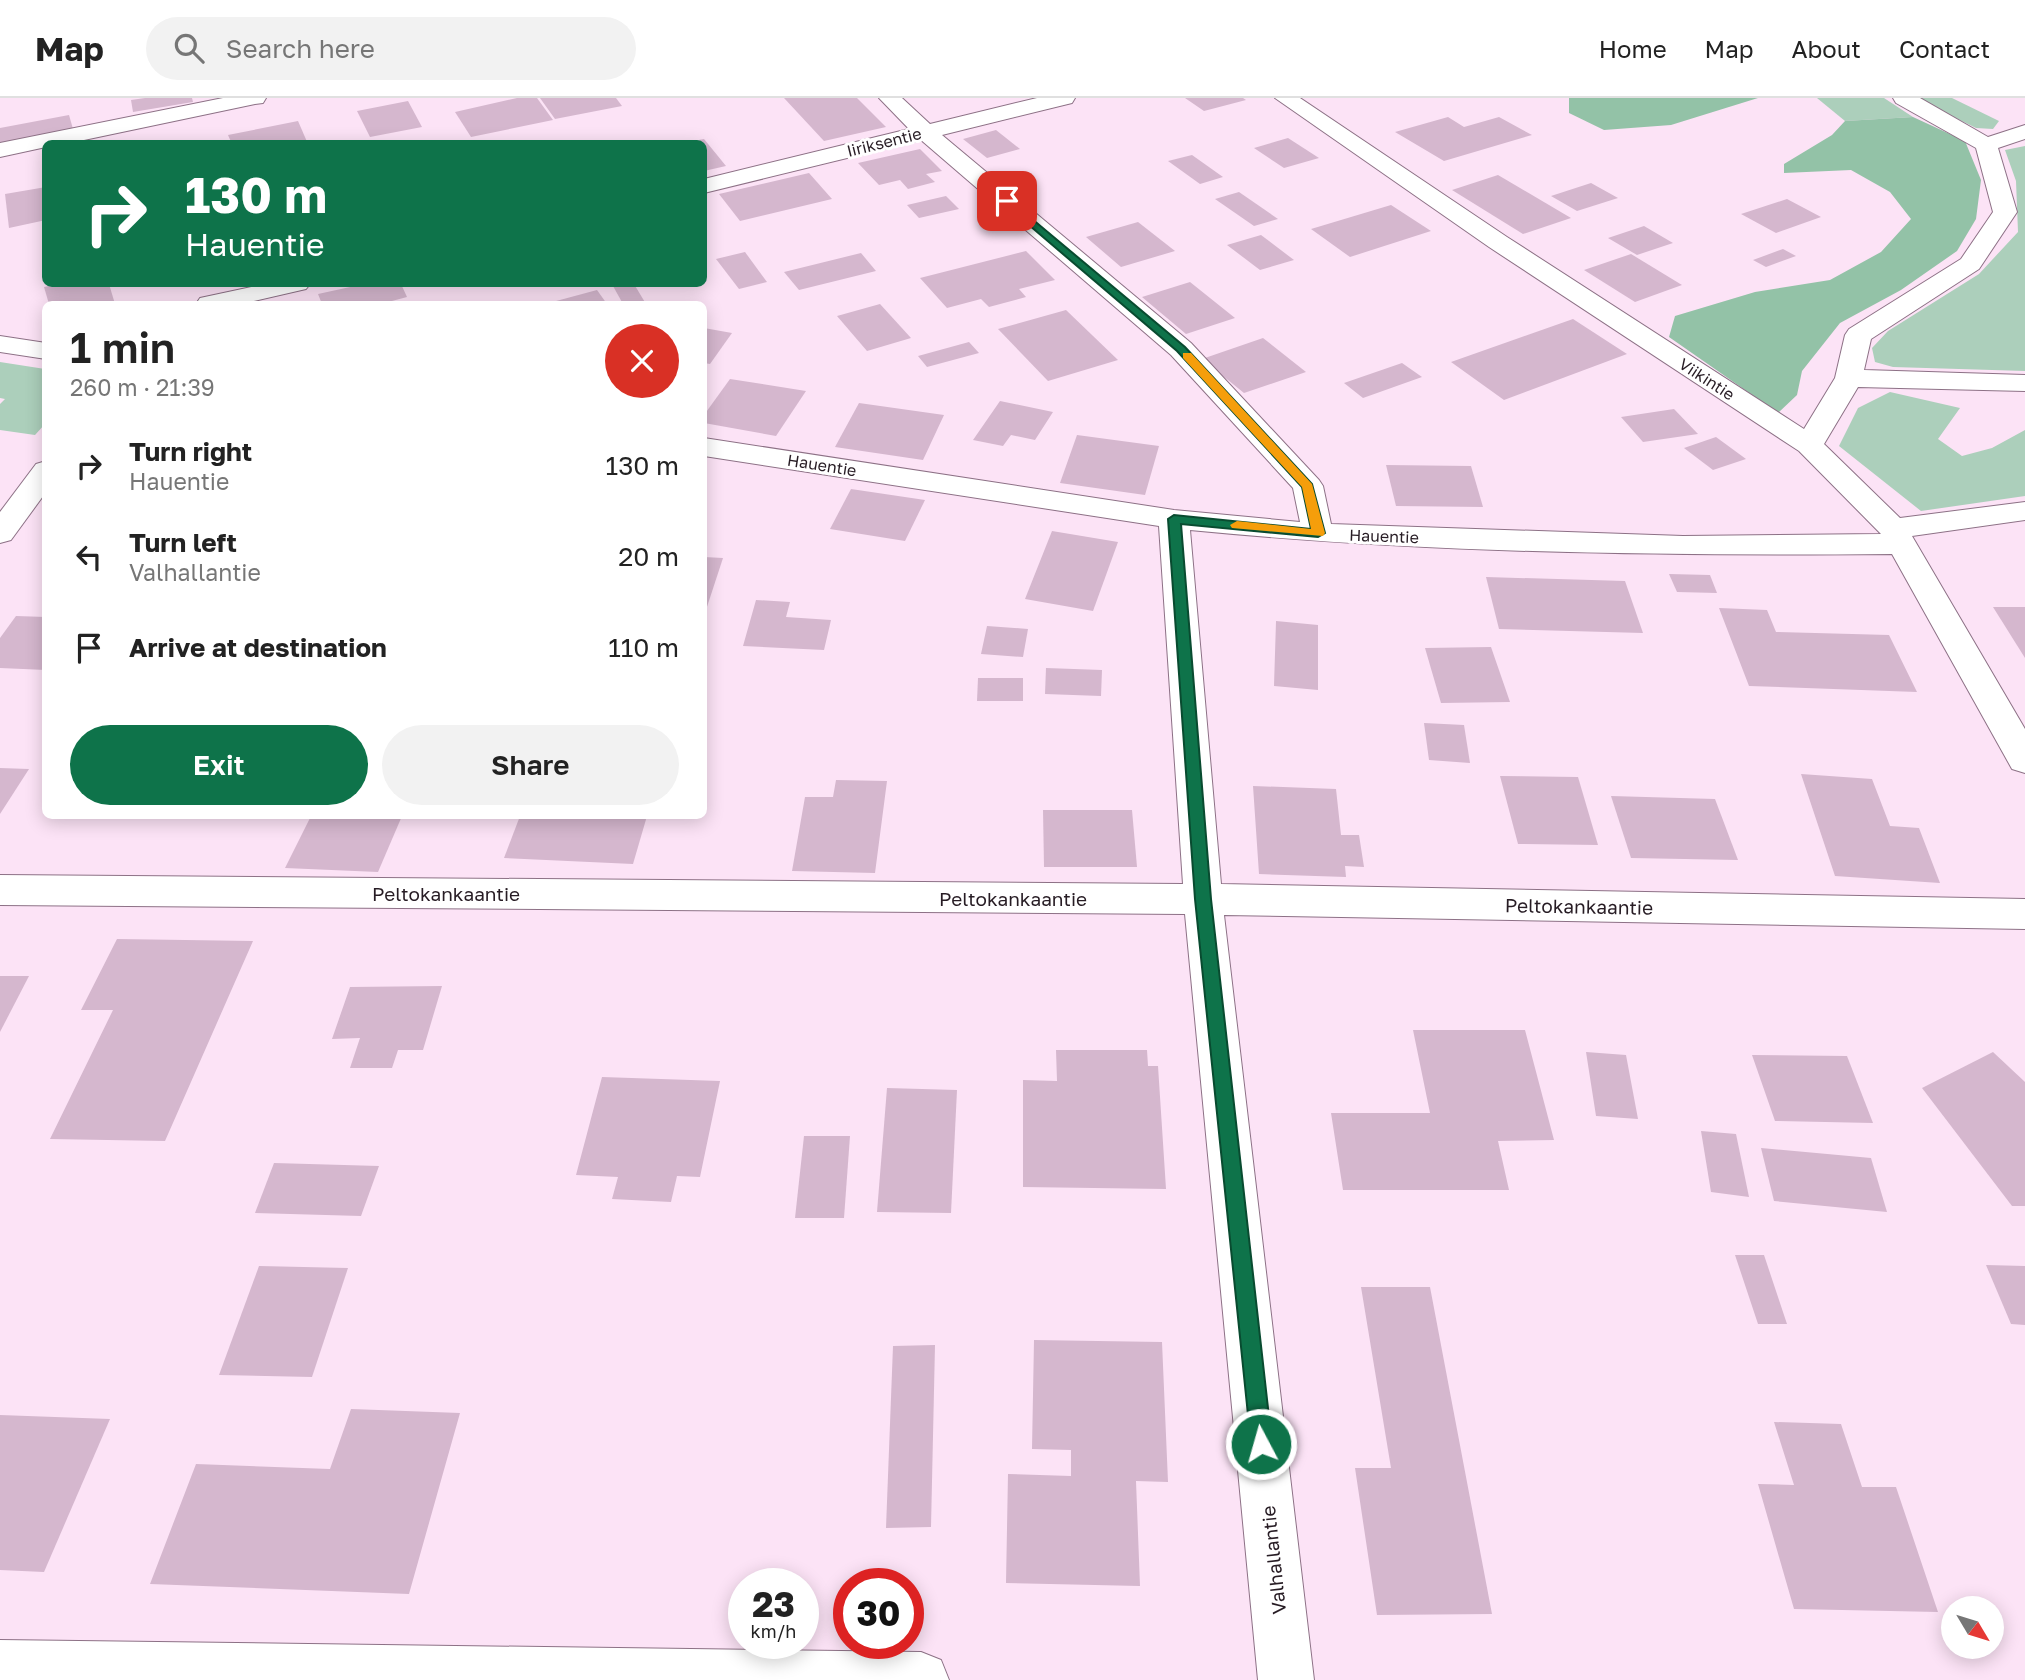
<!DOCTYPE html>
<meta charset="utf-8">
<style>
:root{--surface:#fff;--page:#f2f2f2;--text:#222;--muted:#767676;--line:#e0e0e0;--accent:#0e734a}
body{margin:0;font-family:"Golos Text",sans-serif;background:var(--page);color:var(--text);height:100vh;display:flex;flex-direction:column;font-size:26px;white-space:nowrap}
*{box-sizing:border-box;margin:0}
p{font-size:23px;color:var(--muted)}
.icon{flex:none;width:38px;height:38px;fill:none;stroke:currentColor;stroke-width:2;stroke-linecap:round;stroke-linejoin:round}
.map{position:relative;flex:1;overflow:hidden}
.sheet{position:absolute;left:42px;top:203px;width:665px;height:518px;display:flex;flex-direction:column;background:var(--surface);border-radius:10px;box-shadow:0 4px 18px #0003}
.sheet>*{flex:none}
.banner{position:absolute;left:42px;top:42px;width:665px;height:147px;border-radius:10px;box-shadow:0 4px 18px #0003;background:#0e734a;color:#fff;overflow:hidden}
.needle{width:46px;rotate:128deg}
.tools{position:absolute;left:1941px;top:1498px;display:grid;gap:14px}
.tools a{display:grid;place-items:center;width:63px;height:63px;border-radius:50%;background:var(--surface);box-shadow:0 4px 18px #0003;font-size:35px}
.speed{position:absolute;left:728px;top:1470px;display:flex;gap:14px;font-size:35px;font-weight:700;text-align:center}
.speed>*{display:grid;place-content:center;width:91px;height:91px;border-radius:50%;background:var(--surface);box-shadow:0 4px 18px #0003;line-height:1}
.speed small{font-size:18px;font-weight:400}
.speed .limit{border:10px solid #d22;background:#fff;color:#111}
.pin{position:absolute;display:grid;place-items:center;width:60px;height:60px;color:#fff;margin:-30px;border-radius:14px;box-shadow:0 4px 10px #0006}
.me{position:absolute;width:77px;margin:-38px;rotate:354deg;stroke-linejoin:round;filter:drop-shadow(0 0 5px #0008)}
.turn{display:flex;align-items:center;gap:24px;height:147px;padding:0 28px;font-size:32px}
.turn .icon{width:91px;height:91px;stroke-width:2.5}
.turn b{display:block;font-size:49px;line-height:60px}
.round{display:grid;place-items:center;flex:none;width:74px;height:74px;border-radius:37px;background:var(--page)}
.head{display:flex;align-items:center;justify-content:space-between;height:119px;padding:0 28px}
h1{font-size:42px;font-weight:600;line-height:52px}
.cta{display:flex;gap:14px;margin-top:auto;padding:14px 28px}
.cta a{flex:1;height:80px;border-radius:42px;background:var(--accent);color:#fff;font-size:28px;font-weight:600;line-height:80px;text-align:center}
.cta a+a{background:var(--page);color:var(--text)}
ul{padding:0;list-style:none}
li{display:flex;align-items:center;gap:21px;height:91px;padding:0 28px}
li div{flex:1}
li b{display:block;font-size:26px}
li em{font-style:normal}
header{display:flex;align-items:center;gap:42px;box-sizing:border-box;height:98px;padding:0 35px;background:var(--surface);border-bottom:2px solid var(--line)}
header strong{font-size:33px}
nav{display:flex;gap:38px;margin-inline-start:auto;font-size:24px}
.search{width:490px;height:63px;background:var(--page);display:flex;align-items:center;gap:18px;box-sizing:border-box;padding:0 24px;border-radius:38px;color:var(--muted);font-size:26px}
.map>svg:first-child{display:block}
</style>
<header>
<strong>Map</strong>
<div class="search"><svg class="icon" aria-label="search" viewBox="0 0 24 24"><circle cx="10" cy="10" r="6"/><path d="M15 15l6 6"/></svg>Search here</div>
<nav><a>Home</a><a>Map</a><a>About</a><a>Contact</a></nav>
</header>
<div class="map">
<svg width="2025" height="1582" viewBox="0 0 2025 1582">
<rect width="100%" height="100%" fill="#fce3f6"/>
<!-- green -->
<g fill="#accfbb">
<path d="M1817 0H1884L1913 19 1845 23Z"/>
<path d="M1915 0H1952L1999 23 1993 31 1976 30Z"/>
<path d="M2025 48V273L1893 269 1875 264 1872 250 1888 233 1979 176 2018 134 2016 83 2005 52Z"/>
<path d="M0 264 45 271V326L35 337 0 332V306L5 301 0 300Z"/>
<path d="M1890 294 1960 310 1938 341 1962 358 1992 350 2025 332V398L1921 413 1839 348 1858 310Z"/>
</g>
<!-- forest -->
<g fill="#93c2a7">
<path d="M1569 0H1758L1671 27 1604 32 1569 15Z"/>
<path d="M1913 19 1965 43 1981 82 1976 121 1957 153 1901 192 1840 225 1802 273 1797 297 1778 315 1669 239 1675 218 1755 194 1830 182 1881 154 1911 121 1890 94 1851 72 1784 75V66L1832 37 1845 23Z"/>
</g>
<!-- building -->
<g fill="#d5b7ce">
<path d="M145 0H192L193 4 133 14 131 2Z"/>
<path d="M517 0H537L553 22 471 39 455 14Z"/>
<path d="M540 0H616L622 8 555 21Z"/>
<path d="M784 0H857L886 29 824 43Z"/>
<path d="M1185 0H1243L1246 2 1204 13Z"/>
<path d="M408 3 422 29 370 39 357 13Z"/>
<path d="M69 17 73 31 0 45V30Z"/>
<path d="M1448 19 1464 29 1499 19 1532 37 1444 63 1395 34Z"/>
<path d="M298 23 308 46H232L228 37Z"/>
<path d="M996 32 1020 51 987 60 963 41Z"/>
<path d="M1288 40 1319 60 1284 70 1254 50Z"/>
<path d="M704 41 726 68 704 73V46L688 44Z"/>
<path d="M920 51 942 73 926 76 935 84 908 91 900 82 879 87 858 65Z"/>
<path d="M1192 57 1223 79 1200 86 1168 63Z"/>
<path d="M809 75 832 101 740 123 719 96Z"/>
<path d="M1498 77 1571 120 1523 136 1452 92Z"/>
<path d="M1591 85 1618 100 1577 113 1551 98Z"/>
<path d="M46 89V122L9 130 5 96Z"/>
<path d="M1239 94 1278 121 1254 128 1215 101Z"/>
<path d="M946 98 959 111 919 120 907 107Z"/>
<path d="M1787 101 1821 119 1776 135 1741 116Z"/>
<path d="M1391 107 1431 133 1350 159 1311 131Z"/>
<path d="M1138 124 1175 153 1121 169 1086 139Z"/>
<path d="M1644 128 1673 145 1637 157 1608 140Z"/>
<path d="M1261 137 1294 162 1260 172 1227 147Z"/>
<path d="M1783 151 1796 158 1766 169 1753 162Z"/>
<path d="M1026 153 1055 182 1019 191 1026 199 989 209 981 201 947 210 920 180Z"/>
<path d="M745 154 767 184 739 191 716 161Z"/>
<path d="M861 155 876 173 799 192 784 174Z"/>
<path d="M1631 156 1682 187 1635 204 1584 172Z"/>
<path d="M1190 184 1235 220 1186 236 1142 199Z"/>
<path d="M59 186H109L115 206H49L44 189Z"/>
<path d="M364 186H401L407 199 392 203 393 206H322L318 196Z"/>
<path d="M623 186H634L646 206H623L613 188Z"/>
<path d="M597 192 607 206H545Z"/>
<path d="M880 206 911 240 867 253 837 218Z"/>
<path d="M1066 212 1118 262 1048 283 998 231Z"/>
<path d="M1573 221 1627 256 1504 302 1451 264Z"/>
<path d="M704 230 732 235 710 266 704 265Z"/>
<path d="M1263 240 1306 274 1244 295 1202 261Z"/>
<path d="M969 244 979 255 927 269 918 258Z"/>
<path d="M1402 265 1422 279 1363 300 1344 285Z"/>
<path d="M730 281 806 293 776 338 704 325V317Z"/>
<path d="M1000 303 1053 314 1035 342 1011 337 1003 348 973 342Z"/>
<path d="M859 305 944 317 923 362 835 349Z"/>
<path d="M1674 311 1698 336 1643 344 1621 319Z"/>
<path d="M1077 337 1159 348 1145 397 1060 385Z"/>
<path d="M1716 339 1746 361 1713 372 1684 350Z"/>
<path d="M1386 367 1471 368 1483 409 1396 408Z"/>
<path d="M851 391 925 402 905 443 830 431Z"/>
<path d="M1052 433 1118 444 1093 513 1025 501Z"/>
<path d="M704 459 723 460 704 518Z"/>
<path d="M1669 476 1710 477 1717 495 1677 494Z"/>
<path d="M1486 479 1625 483 1643 535 1499 531Z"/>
<path d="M756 502 790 504 786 519 831 522 824 552 743 548Z"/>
<path d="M1993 509H2025V560Z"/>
<path d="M1719 510 1767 512 1776 534 1889 537 1917 594 1749 588Z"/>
<path d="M16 518 46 519V572L0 570V540Z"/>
<path d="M1276 523 1318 527V592L1274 588Z"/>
<path d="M987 528 1028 531 1023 559 981 556Z"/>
<path d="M1491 549 1510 604 1441 605 1425 550Z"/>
<path d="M1046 570 1102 572 1101 598 1045 596Z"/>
<path d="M978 580H1023V603H977Z"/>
<path d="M1424 625 1464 627 1470 665 1429 662Z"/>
<path d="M0 670 29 671 0 716Z"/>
<path d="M1801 676 1872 681 1890 728 1919 730 1940 785 1835 778Z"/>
<path d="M1500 678 1578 679 1598 747 1518 746Z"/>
<path d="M836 682 887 683 875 775 792 773 805 699H833Z"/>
<path d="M1253 688 1336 691 1341 737H1359L1364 769 1345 768 1346 779 1259 776Z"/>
<path d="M1611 698 1715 701 1738 762 1631 760Z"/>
<path d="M1043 712H1132L1137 769H1044Z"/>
<path d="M311 718H402L378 774 285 770Z"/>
<path d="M520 718H647L633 766 504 760Z"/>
<path d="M117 841 253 843 165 1043 50 1041 113 912H81Z"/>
<path d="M0 878H29L0 934Z"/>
<path d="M442 888 423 952H398L392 970H350L360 940 332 941 350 889Z"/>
<path d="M1413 932H1525L1554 1042 1498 1043 1509 1092H1343L1331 1015H1430Z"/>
<path d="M1056 952H1147L1148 968H1158L1166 1091 1023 1089V982L1057 983Z"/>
<path d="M1586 954 1626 957 1638 1021 1596 1018Z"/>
<path d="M1993 954 2025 984V1108H2012L1922 990Z"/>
<path d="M1752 957 1847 958 1873 1025 1775 1023Z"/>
<path d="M602 979 720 983 700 1079 677 1078 671 1104 612 1101 618 1079 576 1077Z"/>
<path d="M887 990 957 992 951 1115 877 1114Z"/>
<path d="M1701 1033 1736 1036 1749 1099 1711 1094Z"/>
<path d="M804 1038H850L844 1120H795Z"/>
<path d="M1761 1050 1871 1060 1887 1114 1774 1103Z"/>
<path d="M274 1065 379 1068 361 1118 255 1115Z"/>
<path d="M1735 1157H1764L1787 1226H1758Z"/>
<path d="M1986 1167 2025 1168V1227L2011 1226Z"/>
<path d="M259 1168 348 1170 312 1279 219 1277Z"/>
<path d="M1361 1189H1430L1492 1516 1377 1517 1355 1370H1391Z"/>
<path d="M1034 1242 1162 1244 1168 1384 1136 1383 1140 1488 1006 1485 1008 1376 1071 1378V1352L1032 1351Z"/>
<path d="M935 1247 931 1429 886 1430 893 1248Z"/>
<path d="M351 1311 460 1315 409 1496 150 1486 196 1366 330 1371Z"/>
<path d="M0 1317 110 1321 44 1474 0 1472Z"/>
<path d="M1774 1324 1841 1326 1862 1389H1896L1938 1514 1794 1511 1758 1386 1794 1387Z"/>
</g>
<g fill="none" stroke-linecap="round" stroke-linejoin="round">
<defs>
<g id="minor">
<path d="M223 0H266L263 5 255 6 65 46H46V49L0 59V45Z"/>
<path d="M879 0H902L930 26 1037 0H1075L1072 5 942 37 1191 245 1319 382 1323 388 1331 426 1683 438 1881 436 1799 353 1489 149 1275 0H1300L1507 139 1804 331 1835 280 1845 237 1849 231 1961 161 1993 114 1976 50 1896 5 1893 0H1920L1988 39 2025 27V41L1998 50 2017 114 1979 171 1871 241 1864 272 2025 277V293L1858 289 1824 346 1900 420 2025 404V422L1912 438 2025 631V675L2012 671 1892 456C1658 458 1423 455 1190 432L1221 786 2025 801V831L1224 817 1314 1582H1258L1185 816 0 807V777L1183 786 1159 428 704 358V340L1174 412 1300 424 1293 390 1171 257 921 42 704 95V81L909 31Z"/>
<path d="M265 186H310L306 191 241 206H196L200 200Z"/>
<path d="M0 238 46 245V261L0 254Z"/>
<path d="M46 363V394L11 442 0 445V414L36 366Z"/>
<path d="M0 1542 921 1554 941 1562 949 1582H0Z"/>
</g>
</defs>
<!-- minor casing -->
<use href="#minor" stroke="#8d7186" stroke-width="2"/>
<!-- minor -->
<use href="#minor" fill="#fff" fill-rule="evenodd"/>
</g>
<!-- route -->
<path fill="#0e734a" stroke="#094b30" stroke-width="2" d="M1007 100 1185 249 1312 386 1325 435 1318 439 1181 426 1211 801 1272 1346 1269 1353 1261 1357 1254 1353 1251 1346 1195 801 1168 421 1174 417 1311 431 1302 389 1177 253 1003 105 1002 103Z"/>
<!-- slow -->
<path fill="#f59e0b" d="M1183 255H1191L1312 386 1325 435 1323 438 1232 430 1230 427 1237 423 1311 431 1302 389 1183 260Z"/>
<g text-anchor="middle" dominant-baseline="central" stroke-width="6" stroke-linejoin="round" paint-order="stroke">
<!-- far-street labels -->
<g font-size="16" fill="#271c24" stroke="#fff">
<text transform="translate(884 44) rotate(-14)">Iiriksentie</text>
<text transform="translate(1707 281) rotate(33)">Viikintie</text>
<text transform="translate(822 367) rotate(9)">Hauentie</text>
<text transform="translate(1384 438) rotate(2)">Hauentie</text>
</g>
<!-- street labels -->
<g font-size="19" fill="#271c24" stroke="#fff">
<text x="446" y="795">Peltokankaantie</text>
<text x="1013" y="800">Peltokankaantie</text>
<text transform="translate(1579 808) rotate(1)">Peltokankaantie</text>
<text transform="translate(1273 1462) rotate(-96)">Valhallantie</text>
</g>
</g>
</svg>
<div class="tools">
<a><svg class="needle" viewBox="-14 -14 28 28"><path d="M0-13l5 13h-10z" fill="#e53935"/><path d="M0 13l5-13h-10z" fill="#767676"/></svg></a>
</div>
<div class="speed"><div>23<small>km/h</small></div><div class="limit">30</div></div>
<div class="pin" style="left:1007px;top:103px;background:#d93025"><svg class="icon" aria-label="arrive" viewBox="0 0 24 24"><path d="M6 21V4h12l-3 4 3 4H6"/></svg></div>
<svg class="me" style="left:1261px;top:1346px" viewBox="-20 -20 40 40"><circle r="17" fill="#0e734a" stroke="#fff" stroke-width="3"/><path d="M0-11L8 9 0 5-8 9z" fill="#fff"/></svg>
<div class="banner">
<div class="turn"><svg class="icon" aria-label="right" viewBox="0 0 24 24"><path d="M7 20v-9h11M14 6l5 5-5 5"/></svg><div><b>130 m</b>Hauentie</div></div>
</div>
<section class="sheet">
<div class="head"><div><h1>1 min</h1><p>260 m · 21:39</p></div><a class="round" style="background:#d93025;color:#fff"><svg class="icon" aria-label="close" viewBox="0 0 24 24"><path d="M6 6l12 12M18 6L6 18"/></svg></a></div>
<ul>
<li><svg class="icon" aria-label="right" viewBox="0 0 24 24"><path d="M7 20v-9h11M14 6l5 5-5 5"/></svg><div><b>Turn right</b><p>Hauentie</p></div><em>130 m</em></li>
<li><svg class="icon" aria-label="left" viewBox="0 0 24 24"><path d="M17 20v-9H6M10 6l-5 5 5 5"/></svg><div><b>Turn left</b><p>Valhallantie</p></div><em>20 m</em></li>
<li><svg class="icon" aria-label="arrive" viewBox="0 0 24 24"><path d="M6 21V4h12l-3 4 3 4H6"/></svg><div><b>Arrive at destination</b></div><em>110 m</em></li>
</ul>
<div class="cta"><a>Exit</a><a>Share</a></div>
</section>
</div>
